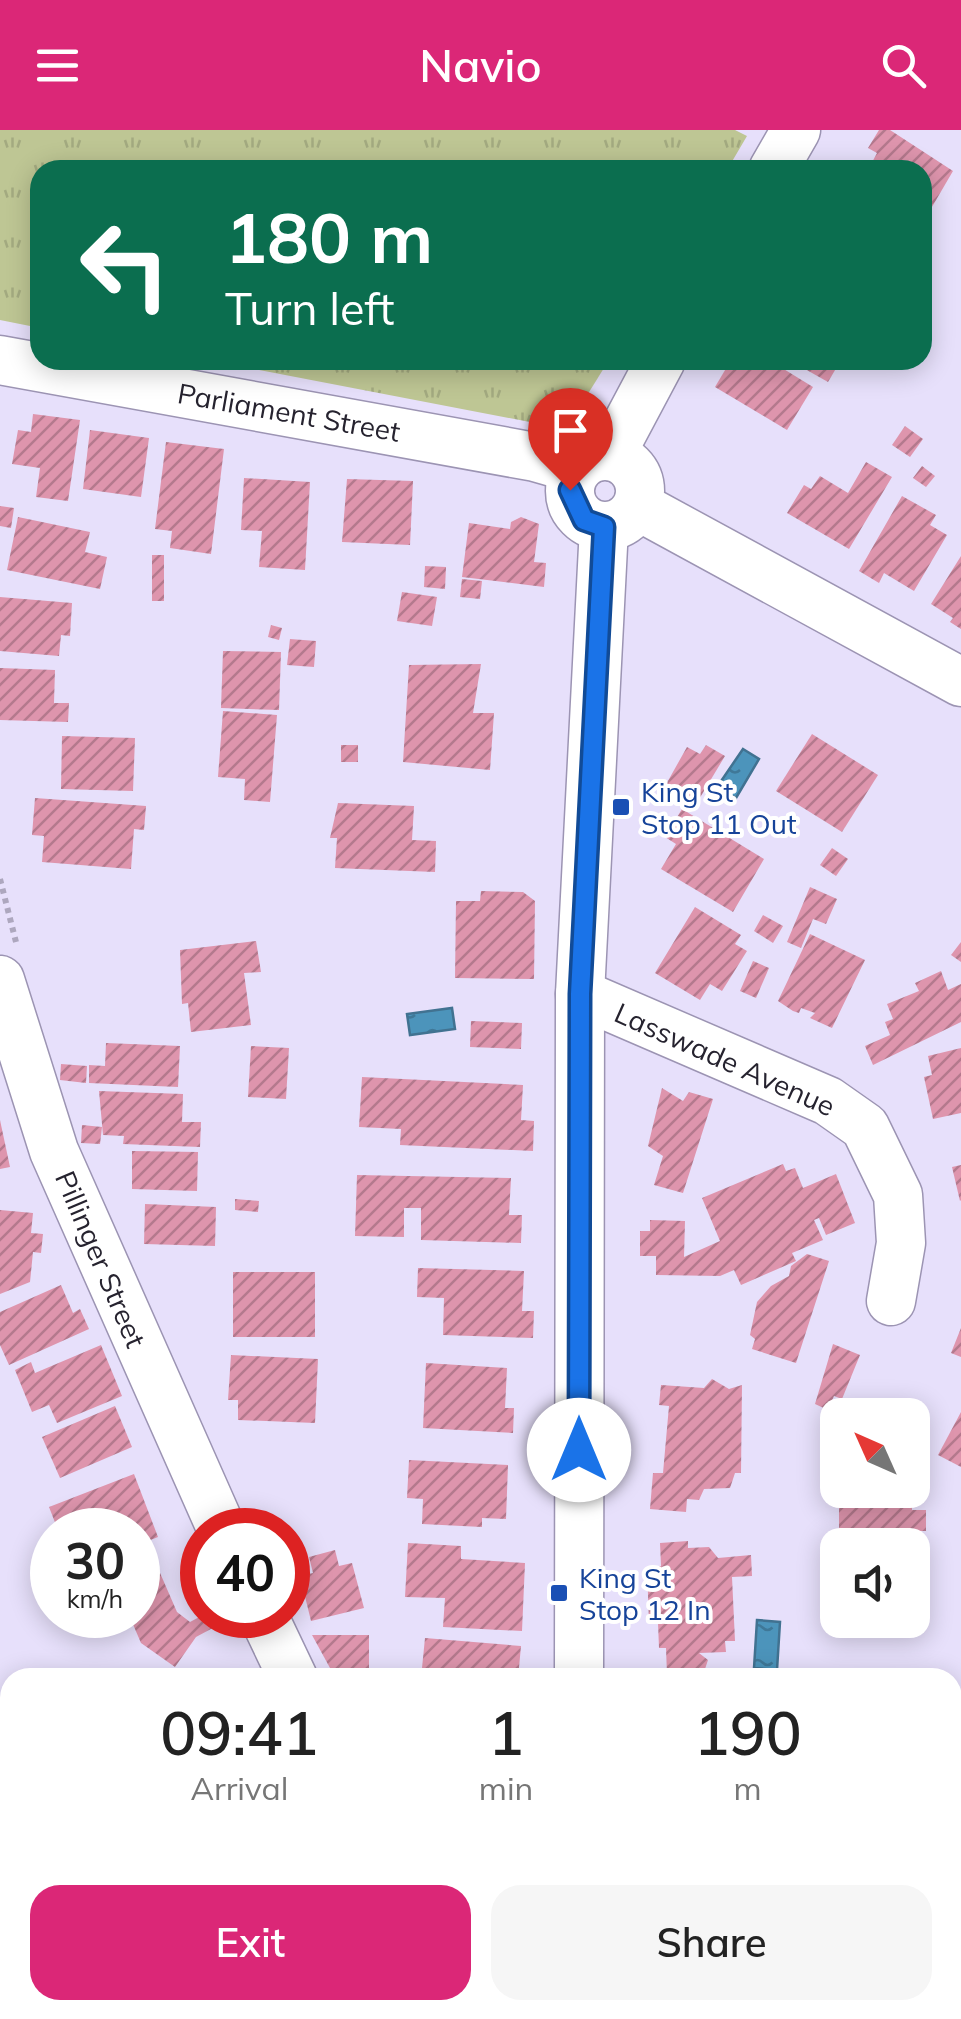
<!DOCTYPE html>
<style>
:root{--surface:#fff;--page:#f6f6f6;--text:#222;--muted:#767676;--accent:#db2777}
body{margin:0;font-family:Mulish,sans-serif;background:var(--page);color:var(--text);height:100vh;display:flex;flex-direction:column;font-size:38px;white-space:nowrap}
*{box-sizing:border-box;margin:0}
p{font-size:32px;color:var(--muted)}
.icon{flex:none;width:55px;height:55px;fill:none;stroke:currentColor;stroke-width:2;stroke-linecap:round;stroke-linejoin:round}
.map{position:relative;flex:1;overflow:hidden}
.details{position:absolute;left:0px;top:1538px;width:962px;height:352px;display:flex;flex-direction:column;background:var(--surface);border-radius:30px 30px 0 0;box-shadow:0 5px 25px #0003}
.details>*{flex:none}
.top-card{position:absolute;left:30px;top:30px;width:902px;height:210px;border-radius:30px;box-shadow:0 5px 25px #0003;background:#0b6e4f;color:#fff;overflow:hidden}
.needle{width:65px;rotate:315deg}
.controls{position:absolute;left:820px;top:1268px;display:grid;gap:20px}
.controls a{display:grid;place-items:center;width:110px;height:110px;border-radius:20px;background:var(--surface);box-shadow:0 5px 25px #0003;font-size:50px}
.speed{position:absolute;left:30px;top:1378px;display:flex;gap:20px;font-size:50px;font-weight:700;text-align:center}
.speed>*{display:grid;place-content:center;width:130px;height:130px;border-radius:50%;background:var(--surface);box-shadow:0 5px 25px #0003;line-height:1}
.speed small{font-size:25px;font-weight:400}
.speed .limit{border:15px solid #d22;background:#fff;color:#111}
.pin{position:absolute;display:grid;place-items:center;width:85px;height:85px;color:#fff;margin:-102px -42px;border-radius:50% 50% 50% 0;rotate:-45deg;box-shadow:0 0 10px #0007}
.pin .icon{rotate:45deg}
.me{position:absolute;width:110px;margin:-55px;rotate:0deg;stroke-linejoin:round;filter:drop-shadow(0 0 8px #0008)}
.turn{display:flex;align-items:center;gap:35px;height:210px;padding:0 30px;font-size:45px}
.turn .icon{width:130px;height:130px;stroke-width:2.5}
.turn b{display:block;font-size:70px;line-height:85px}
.eta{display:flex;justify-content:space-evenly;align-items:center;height:170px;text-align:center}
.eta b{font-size:60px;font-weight:600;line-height:70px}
.cta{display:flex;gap:20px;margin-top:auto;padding:20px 30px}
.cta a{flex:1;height:115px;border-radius:30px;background:var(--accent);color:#fff;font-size:40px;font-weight:600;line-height:115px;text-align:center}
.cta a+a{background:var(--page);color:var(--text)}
header{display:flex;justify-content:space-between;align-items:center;height:130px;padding:0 30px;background:var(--accent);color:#fff;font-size:45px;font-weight:600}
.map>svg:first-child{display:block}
</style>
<header><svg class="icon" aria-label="menu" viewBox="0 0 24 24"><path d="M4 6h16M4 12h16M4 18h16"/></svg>Navio<svg class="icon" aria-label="search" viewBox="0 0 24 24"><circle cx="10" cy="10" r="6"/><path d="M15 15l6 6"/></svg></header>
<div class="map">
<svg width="961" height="1889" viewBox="0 0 961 1889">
<defs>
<pattern id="park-tufts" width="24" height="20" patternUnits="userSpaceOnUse" patternTransform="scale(2.5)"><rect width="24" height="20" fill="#bec694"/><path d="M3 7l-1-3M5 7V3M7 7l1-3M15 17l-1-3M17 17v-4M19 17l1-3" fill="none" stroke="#a3aa80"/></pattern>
<pattern id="water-ripples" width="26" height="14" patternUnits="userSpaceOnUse" patternTransform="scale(2.5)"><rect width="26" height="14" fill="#4c94bb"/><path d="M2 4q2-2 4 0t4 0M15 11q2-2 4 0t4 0" fill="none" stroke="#3f7898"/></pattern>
<pattern id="building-hatch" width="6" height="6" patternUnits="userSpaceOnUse" patternTransform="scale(2.5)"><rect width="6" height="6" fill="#de95ad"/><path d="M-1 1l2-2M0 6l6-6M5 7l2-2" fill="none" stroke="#b4798d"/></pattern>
</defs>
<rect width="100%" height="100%" fill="#e7e0fb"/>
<!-- park -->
<g fill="url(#park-tufts)">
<path d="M0 0H735L747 6 727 40H40V198L0 190Z"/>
<path d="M207 230H609L566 299Z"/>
</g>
<!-- water -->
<g fill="url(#water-ripples)" stroke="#417291" stroke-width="2.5">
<path d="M743 619 759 629 736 668 717 657Z"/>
<path d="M452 878 455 899 410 905 407 884Z"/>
<path d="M757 1490 780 1492 777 1540 754 1538Z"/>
</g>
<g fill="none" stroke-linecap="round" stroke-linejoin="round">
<!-- stream -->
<g stroke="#417291" stroke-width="10">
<path d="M0 1741 10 1798"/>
<path d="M30 1880 34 1889"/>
</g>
</g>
<!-- building -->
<g fill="url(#building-hatch)">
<path d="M879 0H890L953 41 922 94V40H868L877 23 868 18Z"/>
<path d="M731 230H769L813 257 787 300 715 257Z"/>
<path d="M789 230H841L828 252Z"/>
<path d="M33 284 80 290 68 371 36 367 40 338 12 334 18 300 31 302Z"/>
<path d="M905 296 923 309 910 327 892 315Z"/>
<path d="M90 300 149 308 141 367 83 359Z"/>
<path d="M166 312 224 319 211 424 170 418 172 401 155 399Z"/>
<path d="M866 332 892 347 849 419 787 383 804 355 811 359 820 346 848 363Z"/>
<path d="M922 336 935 346 926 357 913 348Z"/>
<path d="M244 348 310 352 305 440 259 437 262 401 241 400Z"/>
<path d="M347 349 413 351 410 415 342 412Z"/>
<path d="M902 366 936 385 930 395 947 405 914 461 884 443 879 453 859 441Z"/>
<path d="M0 376 14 378 11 398 0 396Z"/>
<path d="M18 387 90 402 85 422 107 427 100 459 7 440Z"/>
<path d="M521 387 539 394 534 432 546 433 544 457 462 447 469 393 510 399 511 392Z"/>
<rect x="152" y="425" width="12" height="46"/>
<path d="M961 426V499L950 492 953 488 931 474Z"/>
<path d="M425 436 446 437 445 459 424 457Z"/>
<path d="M462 449 482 451 480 469 460 467Z"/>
<path d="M402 462 437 467 432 496 397 491Z"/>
<path d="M0 467 72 473 70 506 61 505 59 526 0 521Z"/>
<path d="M271 495 282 498 279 510 268 507Z"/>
<path d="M290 509 316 511 314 537 287 535Z"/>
<path d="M223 521 281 522 279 580 221 578Z"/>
<path d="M481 534 473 583H494L490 640 403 632 409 535Z"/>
<path d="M0 538 55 540 54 573H69L68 592 0 590Z"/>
<path d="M223 581 277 585 270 672 244 670 245 649 218 647Z"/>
<path d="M812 604 878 645 842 702 776 661Z"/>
<path d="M62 606 135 608 133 661 61 659Z"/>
<rect x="341" y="615" width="17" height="17"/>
<path d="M706 615 725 626 695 676 664 658 687 617 700 624Z"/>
<path d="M35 668 146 676 144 700 134 699 131 739 42 732 44 706 32 705Z"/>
<path d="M338 673 414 676 412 710 436 711 435 742 335 738 337 708H330Z"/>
<path d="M682 679 764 729 733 782 661 739 676 714 665 707Z"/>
<path d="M832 718 848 729 836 746 820 735Z"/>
<path d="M810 757 837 769 826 794 813 789 801 818 787 812Z"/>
<path d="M481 761 523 762 535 771 534 849 455 848 456 771H480Z"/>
<path d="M695 777 741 805 735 814 747 821 722 861 710 854 700 870 655 843Z"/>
<path d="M763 785 783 796 773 813 754 801Z"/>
<path d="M810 804 865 830 832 898 810 888 815 883 801 878 799 883 793 881 778 871Z"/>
<path d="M256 811 261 842 244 843 251 895 191 902 188 873 182 874 180 820Z"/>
<path d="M961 812V832L951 825Z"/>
<path d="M753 831 769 838 756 868 740 861Z"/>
<path d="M941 841 948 860 961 854V892L873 935 865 916 890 905 885 892 893 889 887 874 919 861 915 853Z"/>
<path d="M471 891 522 893 521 919 470 917Z"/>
<path d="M106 913 180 916 178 957 89 953V935L105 936Z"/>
<path d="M251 916 289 918 286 969 248 967Z"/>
<path d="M961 918V983L933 989 924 947 932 945 928 926Z"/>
<path d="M61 934 87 936 86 953 60 950Z"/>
<path d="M362 947 523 955 521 990 534 991 533 1021 400 1015 401 999 359 997Z"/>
<path d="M662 958 683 971 689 962 713 969 683 1063 654 1055 663 1026 648 1016Z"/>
<path d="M99 961 183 964 182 992H201L200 1017 123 1014 124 1006 103 1005Z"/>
<path d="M0 990 10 1037 0 1039Z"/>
<path d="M82 995 102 997 100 1014 81 1013Z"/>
<path d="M132 1021 198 1022 197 1061 132 1059Z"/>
<path d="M783 1034 786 1041 795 1038 803 1058 836 1044 855 1093 826 1105 819 1088 814 1090 823 1110 792 1123 796 1131 741 1155 734 1140 720 1146 656 1145V1126H640V1101H650V1090L685 1091 684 1127 720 1111 702 1068Z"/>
<path d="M961 1035V1070L960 1071 952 1037Z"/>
<path d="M357 1045 511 1048 509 1085H522L521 1113 421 1110V1078H404V1107L355 1106Z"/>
<path d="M235 1069 259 1071 258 1082 235 1080Z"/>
<path d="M145 1074 216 1077 215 1116 144 1114Z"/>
<path d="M0 1080 33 1083 31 1103 43 1104 41 1123 33 1122 30 1152 0 1164Z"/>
<path d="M807 1124 829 1131 796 1233 752 1219 755 1209 750 1205 757 1172 771 1156 789 1146 791 1136Z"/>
<path d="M418 1138 524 1141 522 1181H534L533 1208 443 1205 444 1168 417 1167Z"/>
<rect x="233" y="1142" width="82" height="65"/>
<path d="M61 1155 73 1183 80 1179 89 1199 9 1235 0 1215V1182Z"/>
<path d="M961 1198V1227L951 1223Z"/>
<path d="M833 1214 860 1225 842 1269 834 1266 828 1280 815 1274Z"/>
<path d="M101 1215 122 1266 57 1293 49 1275 32 1282 15 1240 31 1232 35 1243Z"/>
<path d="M231 1225 318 1229 315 1293 238 1290V1270H228Z"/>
<path d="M426 1233 507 1238 505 1278H514L513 1303 423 1298Z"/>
<path d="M712 1249 729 1259 742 1255 741 1343H735L730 1358 704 1359 699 1370 687 1369 686 1382 650 1379 653 1343H663L669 1276 659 1275 661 1255 704 1258Z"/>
<path d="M115 1276 132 1317 60 1348 42 1307Z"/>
<path d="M961 1282V1337L938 1325Z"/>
<path d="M409 1330 508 1335 506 1389 482 1388V1397L422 1394 423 1369 407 1368Z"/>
<path d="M134 1344 158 1407 138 1415V1400H58L49 1377Z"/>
<path d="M893 1360H912V1380H926V1401H914V1415L839 1411V1378L872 1377V1369H893Z"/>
<path d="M688 1411V1418L709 1417 718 1428 751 1425 752 1446 732 1447 735 1511H725L726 1522 699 1523 708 1530 702 1548 667 1545 666 1518H659L658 1493H649L647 1437 661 1436 660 1413Z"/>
<path d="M408 1413 461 1416V1429L525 1433 522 1501 443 1497 445 1468 405 1467Z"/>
<path d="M335 1420 339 1436 352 1433 364 1478 311 1491 300 1446 313 1443 309 1427Z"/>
<path d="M157 1436 177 1482 190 1492 203 1485H218L222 1493 196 1507 175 1537 141 1513 129 1485H138V1444Z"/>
<path d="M312 1505H369V1539L330 1538Z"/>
<path d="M425 1508 521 1516 518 1548H421Z"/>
<path d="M952 1635 961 1641V1660L952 1655Z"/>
<path d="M952 1766 957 1768 954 1775 961 1778V1849L952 1845Z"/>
<path d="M952 1872 961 1877V1889H868L852 1880H952Z"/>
<path d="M323 1880H414L415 1889H324Z"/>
<path d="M517 1880H546V1881L522 1888Z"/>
<path d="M658 1880H739L732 1889H651Z"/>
</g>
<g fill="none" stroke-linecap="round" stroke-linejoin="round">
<defs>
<g id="minor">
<path d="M773 40 796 0"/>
<path d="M0 230 535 327 577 339"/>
<circle cx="605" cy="361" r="35"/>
<path d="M610 326 661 230"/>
<path d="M638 376 961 552"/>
<path d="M0 850 54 1021 222 1400"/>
<path d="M580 864 828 971 865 997 898 1065 901 1113 891 1171"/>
<path d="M263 1485 293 1548"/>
<path d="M579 1548 580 864 604 397"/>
<path d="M486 1880 492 1889"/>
<path d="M578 1889V1880"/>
</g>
</defs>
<!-- minor casing -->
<use href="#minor" stroke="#9c94b3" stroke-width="51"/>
<!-- path -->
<path stroke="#ada7be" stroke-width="6" stroke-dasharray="5 5" stroke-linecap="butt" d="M0 749 17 816"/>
<!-- minor -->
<use href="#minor" stroke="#fff" stroke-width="48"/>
</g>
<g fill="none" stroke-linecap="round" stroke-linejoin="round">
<defs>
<path id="route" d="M570 360 584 390 604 397 580 864 579 1320"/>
</defs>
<!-- route casing -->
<use href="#route" stroke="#114b97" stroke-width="25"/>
<!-- route -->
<use href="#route" stroke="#1a73e8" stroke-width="18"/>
</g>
<!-- markers -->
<g fill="#1a4fb4" stroke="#fff" stroke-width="4">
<rect x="611" y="667" width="20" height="20" rx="5"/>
<rect x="549" y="1453" width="20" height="20" rx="5"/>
</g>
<g text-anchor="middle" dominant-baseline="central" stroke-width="8" stroke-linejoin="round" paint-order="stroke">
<!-- street labels -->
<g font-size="28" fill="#26232f" stroke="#fff">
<text transform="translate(289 282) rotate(10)">Parliament Street</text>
<text transform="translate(725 929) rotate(24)">Lasswade Avenue</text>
<text transform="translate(101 1129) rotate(67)">Pillinger Street</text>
</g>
<!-- transit labels -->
<g font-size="28" fill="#164399" stroke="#fff" text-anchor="start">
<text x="641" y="661">King St<tspan x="641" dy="32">Stop 11 Out</tspan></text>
<text x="579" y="1447">King St<tspan x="579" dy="32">Stop 12 In</tspan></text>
</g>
</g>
</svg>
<div class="controls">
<a><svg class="needle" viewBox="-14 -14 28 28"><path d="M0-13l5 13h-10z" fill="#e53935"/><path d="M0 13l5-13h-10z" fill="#767676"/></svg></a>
<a><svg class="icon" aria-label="sound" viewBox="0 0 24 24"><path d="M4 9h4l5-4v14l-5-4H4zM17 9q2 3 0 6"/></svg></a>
</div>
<div class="speed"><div>30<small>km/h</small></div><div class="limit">40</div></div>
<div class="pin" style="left:570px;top:360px;background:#d93025"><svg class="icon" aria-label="arrive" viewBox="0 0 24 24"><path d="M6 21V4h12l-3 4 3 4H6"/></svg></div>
<svg class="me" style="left:579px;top:1320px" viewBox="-20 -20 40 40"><circle r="19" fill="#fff"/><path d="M0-13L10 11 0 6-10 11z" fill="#1a73e8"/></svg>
<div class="top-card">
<div class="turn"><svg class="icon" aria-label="left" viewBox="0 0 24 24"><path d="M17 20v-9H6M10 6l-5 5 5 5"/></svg><div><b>180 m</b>Turn left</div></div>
</div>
<section class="details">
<div class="eta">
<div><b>09:41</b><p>Arrival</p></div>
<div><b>1</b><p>min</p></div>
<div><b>190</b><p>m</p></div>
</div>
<div class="cta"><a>Exit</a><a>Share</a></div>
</section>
</div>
